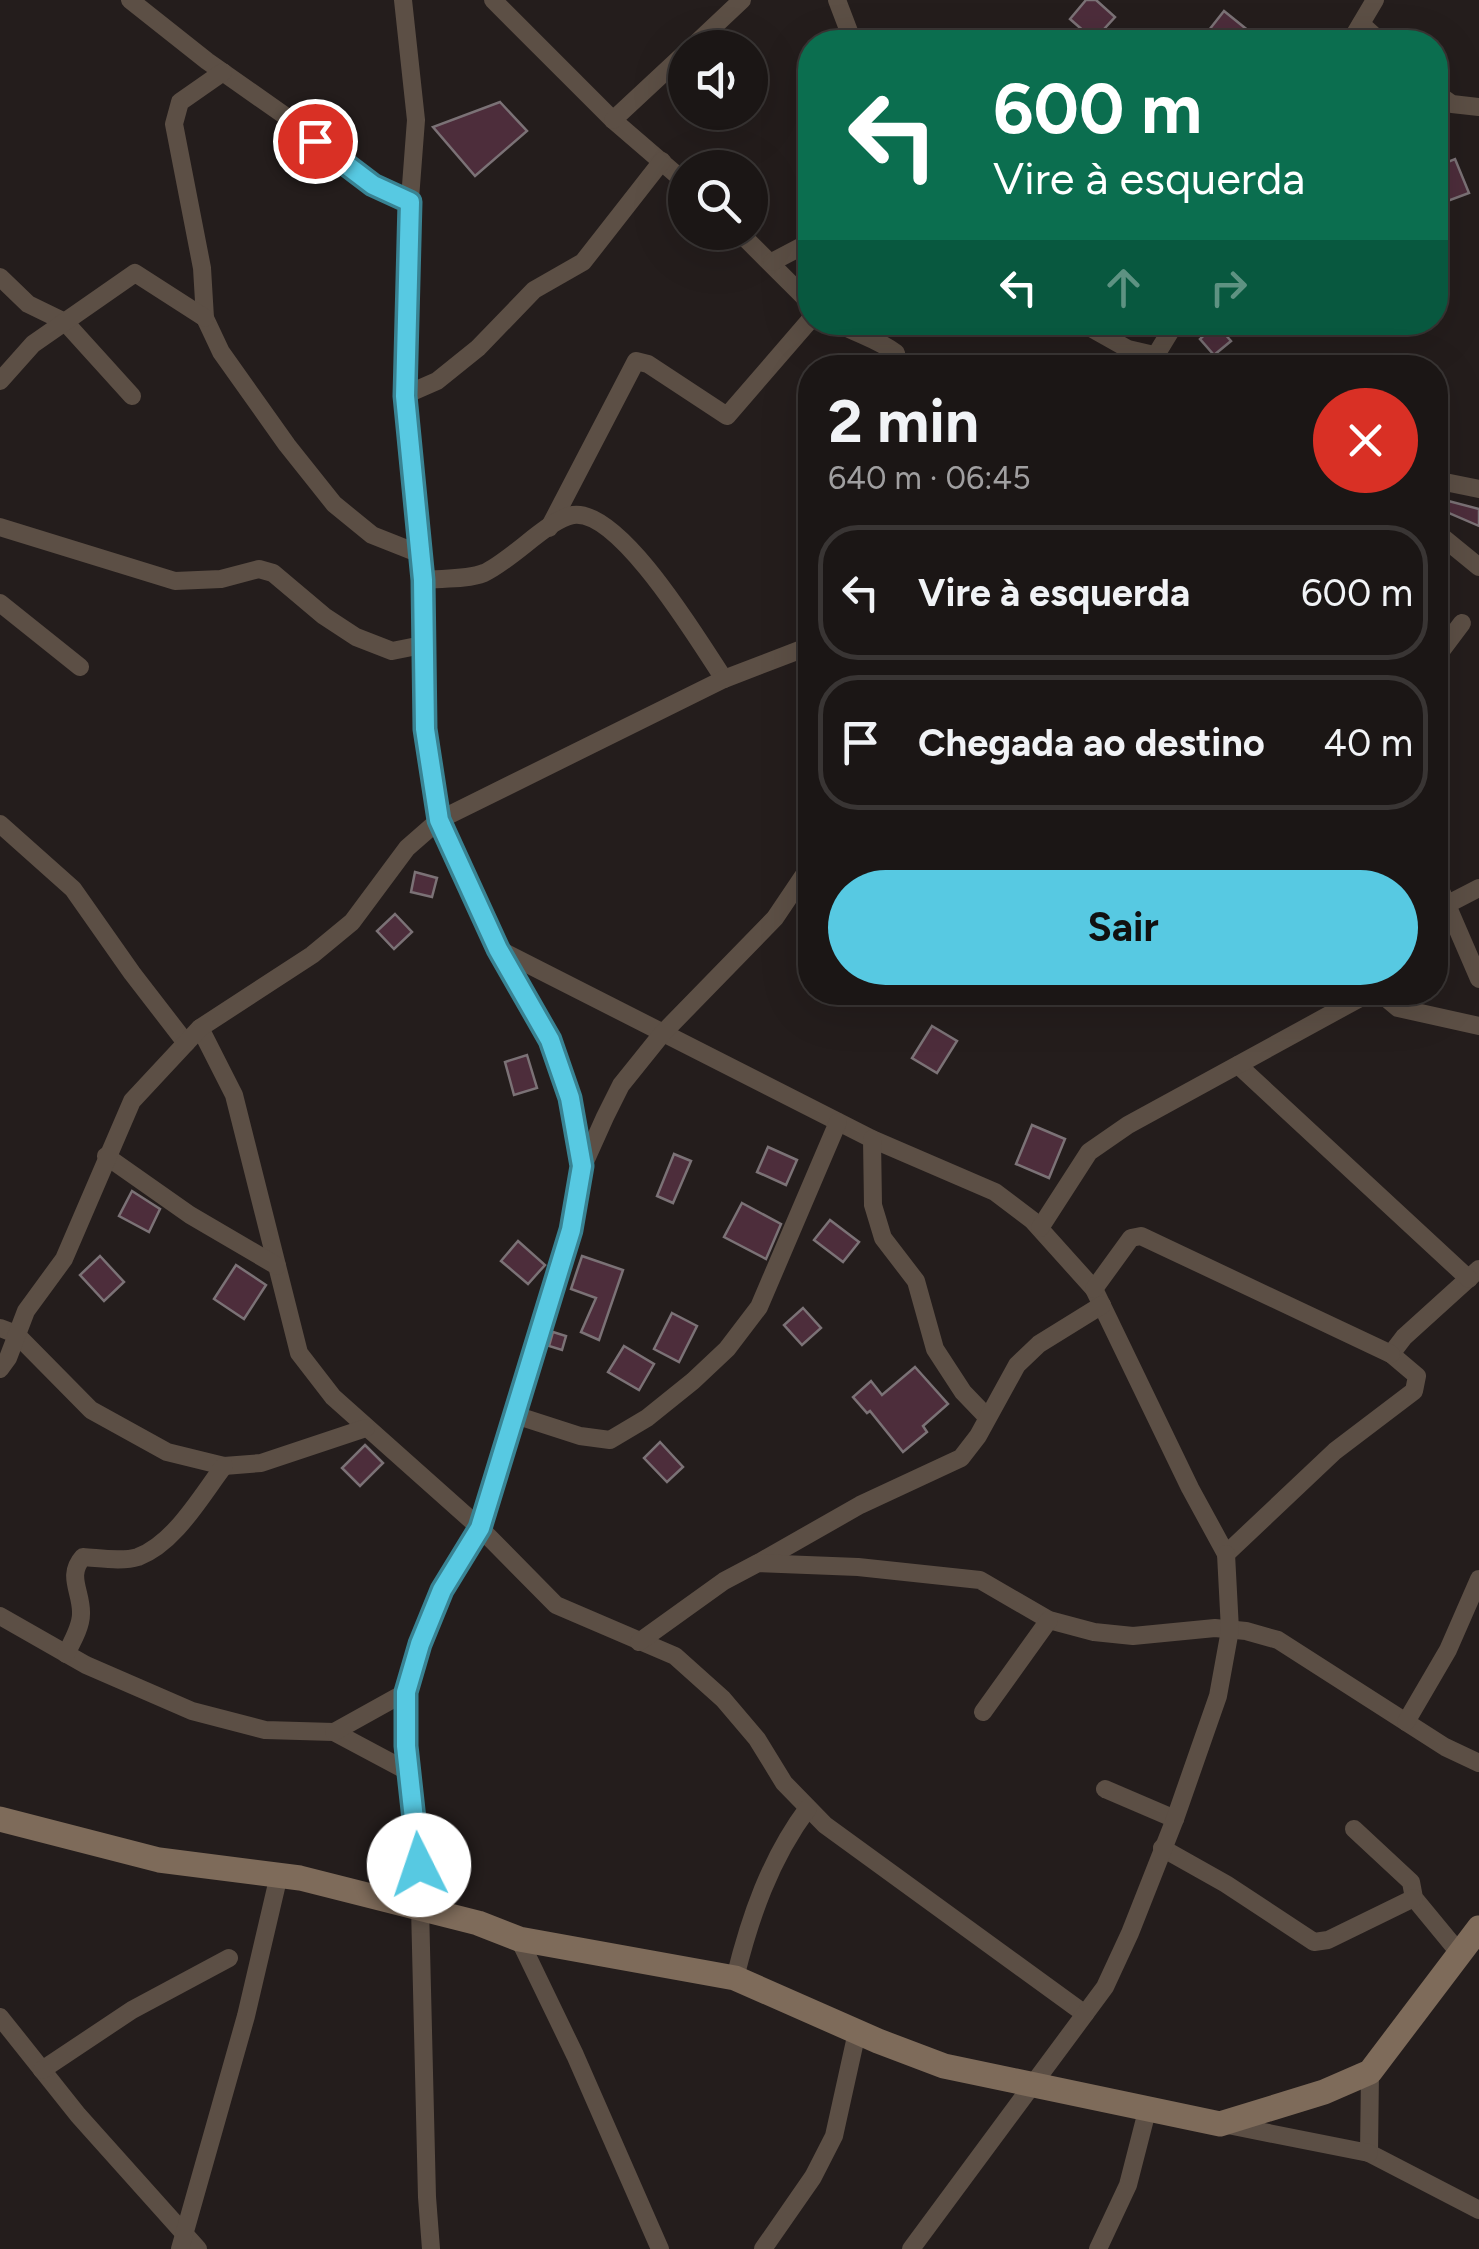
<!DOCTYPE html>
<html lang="pt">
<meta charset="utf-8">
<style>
:root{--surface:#1b1615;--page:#282322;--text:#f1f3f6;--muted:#a09fa0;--line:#393534;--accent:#57c9e2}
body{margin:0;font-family:Figtree,sans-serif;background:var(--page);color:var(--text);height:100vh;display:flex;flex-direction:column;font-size:38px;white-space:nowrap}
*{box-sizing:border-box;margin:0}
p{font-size:32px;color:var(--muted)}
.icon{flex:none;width:55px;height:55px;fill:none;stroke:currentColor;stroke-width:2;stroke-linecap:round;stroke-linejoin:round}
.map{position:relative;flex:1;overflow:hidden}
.sheet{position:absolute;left:798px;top:355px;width:650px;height:650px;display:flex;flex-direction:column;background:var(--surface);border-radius:40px;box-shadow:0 10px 40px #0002,0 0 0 2px var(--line)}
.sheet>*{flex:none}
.top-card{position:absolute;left:798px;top:30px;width:650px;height:305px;border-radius:40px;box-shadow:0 10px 40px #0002,0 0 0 2px var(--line);background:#0b6e4f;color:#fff;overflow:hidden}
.controls{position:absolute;left:668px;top:30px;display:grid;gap:20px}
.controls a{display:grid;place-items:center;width:100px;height:100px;border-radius:50%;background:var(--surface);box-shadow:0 10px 40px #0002,0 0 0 2px var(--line);font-size:50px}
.pin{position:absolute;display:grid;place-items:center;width:85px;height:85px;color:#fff;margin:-42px;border:5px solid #fff;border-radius:50%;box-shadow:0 2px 10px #0007}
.me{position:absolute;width:110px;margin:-55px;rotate:356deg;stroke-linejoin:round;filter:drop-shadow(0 0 8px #0008)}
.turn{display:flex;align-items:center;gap:35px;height:210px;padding:0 30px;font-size:45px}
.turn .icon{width:130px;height:130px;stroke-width:2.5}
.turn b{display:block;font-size:70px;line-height:85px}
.lanes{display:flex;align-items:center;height:95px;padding:0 30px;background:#0003;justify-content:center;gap:50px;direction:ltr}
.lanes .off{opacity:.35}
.round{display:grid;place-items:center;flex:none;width:105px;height:105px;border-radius:52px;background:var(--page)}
.headline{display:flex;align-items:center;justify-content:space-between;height:170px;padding:0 30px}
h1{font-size:60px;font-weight:700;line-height:75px}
.cta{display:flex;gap:20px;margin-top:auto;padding:20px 30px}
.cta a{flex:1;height:115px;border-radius:60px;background:var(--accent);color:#111;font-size:40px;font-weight:700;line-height:115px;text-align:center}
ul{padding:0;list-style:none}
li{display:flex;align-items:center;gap:30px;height:135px;margin:0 20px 15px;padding:0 10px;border:5px solid var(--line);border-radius:40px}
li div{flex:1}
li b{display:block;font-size:38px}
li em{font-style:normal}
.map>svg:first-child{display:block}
</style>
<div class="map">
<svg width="1479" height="2249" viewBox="0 0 1479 2249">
<rect width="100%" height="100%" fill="#241d1c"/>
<!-- building -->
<g fill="#4d2d3b" stroke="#7b7276" stroke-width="2.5">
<path d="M1086 0H1096L1115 17 1094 40 1070 19Z"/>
<path d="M1224 11 1250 32 1241 42H1224L1209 30Z"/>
<path d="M500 102 527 131 475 176 433 127Z"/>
<path d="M1455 159 1469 193 1445 202 1435 177V167Z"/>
<path d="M1216 324 1231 341 1214 355 1200 339Z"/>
<path d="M1437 498 1479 509V526L1435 507Z"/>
<path d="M415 872 437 878 432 897 411 892Z"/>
<path d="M395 914 412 932 394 949 377 931Z"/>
<path d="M932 1026 957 1041 937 1073 912 1058Z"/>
<path d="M527 1055 537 1088 514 1095 505 1062Z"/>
<path d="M1032 1125 1065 1139 1049 1178 1016 1164Z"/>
<path d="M768 1147 797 1160 786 1185 757 1172Z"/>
<path d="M674 1154 691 1161 673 1203 657 1196Z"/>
<path d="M132 1191 160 1209 149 1232 119 1216Z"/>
<path d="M742 1203 781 1224 766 1259 724 1237Z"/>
<path d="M830 1220 859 1242 843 1262 814 1240Z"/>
<path d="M518 1241 545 1265 528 1284 501 1261Z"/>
<path d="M100 1256 124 1282 104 1301 80 1275Z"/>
<path d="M582 1256 623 1270 599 1340 581 1332 596 1298 571 1289Z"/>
<path d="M236 1265 266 1285 244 1319 214 1299Z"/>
<path d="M803 1308 821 1328 802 1345 784 1325Z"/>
<path d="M672 1313 697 1326 679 1362 654 1349Z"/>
<path d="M553 1332 566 1336 562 1350 549 1346Z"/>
<path d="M624 1346 654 1364 639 1390 608 1372Z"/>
<path d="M915 1367 948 1404 923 1426 927 1432 903 1452 870 1411 867 1413 853 1397 871 1381 882 1395Z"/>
<path d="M660 1442 683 1467 667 1482 644 1458Z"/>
<path d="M365 1445 383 1463 360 1486 342 1468Z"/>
</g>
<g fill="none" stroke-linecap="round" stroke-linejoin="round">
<!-- street -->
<g stroke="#5c4f45" stroke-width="18">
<path d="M130 0 207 61 291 120 339 162 373 185 410 202"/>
<path d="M403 0 416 120 407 238 405 395 423 580 425 729 439 820 498 949 550 1040 570 1098 582 1165"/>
<path d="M493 0 613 120 685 182"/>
<path d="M837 0 853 42"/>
<path d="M1361 24 1381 42"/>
<path d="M1350 42 1375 0"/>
<path d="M691 48 742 0"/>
<path d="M223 72 180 102 174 124 202 268 205 318 221 352 287 445 334 504 372 535 420 554"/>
<path d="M1435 92 1452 104 1479 107"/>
<path d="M613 120 685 53"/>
<path d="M739 232 810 303"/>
<path d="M772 262 810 242"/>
<path d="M0 277 28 304 65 322 132 396"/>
<path d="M836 322C856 334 877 339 896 353L898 368"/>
<path d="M1080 322 1128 349 1154 355 1172 368"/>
<path d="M1148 368 1176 322"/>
<path d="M0 381 33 344 135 273 205 318"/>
<path d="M405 395 437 381 478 348 534 290 583 262 662 161"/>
<path d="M1435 480 1479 489"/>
<path d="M0 527 175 581 221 579 259 569 273 573 324 616 356 637 392 651 422 645"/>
<path d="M549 528 636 361 648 364 727 416 810 320"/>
<path d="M1435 531 1479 567"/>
<path d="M423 580C442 578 466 580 484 573 511 561 550 518 573 515 620 508 700 643 724 679"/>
<path d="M0 603 80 667"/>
<path d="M1435 659 1462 623"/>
<path d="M0 824 73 889 132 973 186 1043"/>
<path d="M1435 877 1479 979"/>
<path d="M1446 905 1479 888"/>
<path d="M498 949 872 1139 995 1192 1032 1220 1094 1289 1190 1488 1226 1554 1335 1451 1414 1391 1417 1376 1391 1354 1404 1337 1479 1269"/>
<path d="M1379 992 1398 1008 1479 1026"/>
<path d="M200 1028 234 1095 299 1353 333 1397 480 1528 556 1605 675 1656 723 1699 757 1739 784 1783 825 1825 1085 2014"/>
<path d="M1238 1065 1469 1279"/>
<path d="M872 1139 873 1205 883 1238 916 1281 935 1349 963 1392 987 1417"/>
<path d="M106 1156 190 1215 277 1266"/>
<path d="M1040 1228 1089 1152 1128 1125 1371 992"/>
<path d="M1094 1289 1131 1238 1141 1236 1391 1354"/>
<path d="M0 1328 16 1334 91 1410 167 1452 224 1466 261 1463 366 1428"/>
<path d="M0 1369 8 1358 26 1311 64 1259 132 1101 200 1028 312 955 352 922 407 848 439 820 724 679 810 646"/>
<path d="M515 1415 580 1436 610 1440 647 1418 693 1381 727 1349 759 1307 838 1122"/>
<path d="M760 1562 860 1505 961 1458 978 1436 1017 1365 1039 1344 1102 1305"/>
<path d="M0 1616 86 1665 192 1711 265 1730 334 1732 409 1772"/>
<path d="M639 1642 724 1581 758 1563 858 1567 980 1580 1049 1620 1094 1632 1133 1636 1215 1628 1246 1631 1278 1640 1445 1747 1479 1763"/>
<path d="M66 1654C72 1642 81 1627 81 1614 82 1592 66 1576 83 1557 100 1558 122 1562 138 1557 175 1543 201 1496 224 1466"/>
<path d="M983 1712 1049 1620"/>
<path d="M1406 1722 1448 1650 1479 1579"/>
<path d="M334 1732 406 1692"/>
<path d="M1105 1789 1175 1819"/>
<path d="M1354 1829 1411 1882 1414 1898 1461 1955"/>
<path d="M1162 1848 1226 1884 1314 1942 1328 1940 1414 1898"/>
<path d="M519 1939 575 2055 660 2249"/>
<path d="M735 1978C750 1917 770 1859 808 1808"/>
<path d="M0 2017 78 2115 198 2249"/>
<path d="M42 2070 132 2010 229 1958"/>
<path d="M1370 2072 1369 2153 1479 2210"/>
<path d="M1223 2124 1369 2153"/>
<path d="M180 2249 246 2016 279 1875"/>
<path d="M431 2249 427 2197 419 1865 406 1746V1692L420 1644 442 1590 480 1528 571 1230 583 1166 605 1117 621 1085 662 1034 775 918 810 866"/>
<path d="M763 2249 813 2177 834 2136 857 2032"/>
<path d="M911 2249 1105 1987 1130 1933 1175 1819 1218 1696 1230 1630 1226 1554"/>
<path d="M1098 2249 1128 2185 1147 2111"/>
</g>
<!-- secondary -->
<path stroke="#7e6b5a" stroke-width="25" d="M0 1819 159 1860 300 1878 478 1923 519 1939 735 1978 878 2041 944 2066 1220 2124 1324 2092 1370 2072 1479 1928"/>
</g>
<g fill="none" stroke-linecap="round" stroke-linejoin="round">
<defs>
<path id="route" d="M315 141 373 185 410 202 405 396 423 580 425 729 439 820 498 949 550 1040 570 1098 582 1166 571 1230 480 1528 442 1590 420 1644 406 1692V1746L419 1865"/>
</defs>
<!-- route casing -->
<use href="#route" stroke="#398393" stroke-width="25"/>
<!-- route -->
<use href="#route" stroke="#57c9e2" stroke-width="18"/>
</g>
</svg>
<div class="controls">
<a><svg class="icon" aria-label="sound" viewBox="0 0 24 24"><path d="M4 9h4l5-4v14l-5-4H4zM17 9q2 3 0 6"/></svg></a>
<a><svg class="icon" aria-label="search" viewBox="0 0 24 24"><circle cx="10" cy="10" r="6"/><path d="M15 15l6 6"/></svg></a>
</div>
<div class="pin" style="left:315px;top:141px;background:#d93025"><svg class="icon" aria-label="arrive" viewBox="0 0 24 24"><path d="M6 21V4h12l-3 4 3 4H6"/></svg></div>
<svg class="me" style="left:419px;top:1865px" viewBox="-20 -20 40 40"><circle r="19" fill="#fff"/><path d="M0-13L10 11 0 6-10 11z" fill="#57c9e2"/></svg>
<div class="top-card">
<div class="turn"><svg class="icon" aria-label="left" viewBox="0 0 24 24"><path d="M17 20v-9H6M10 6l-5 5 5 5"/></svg><div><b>600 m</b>Vire à esquerda</div></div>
<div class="lanes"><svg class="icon" aria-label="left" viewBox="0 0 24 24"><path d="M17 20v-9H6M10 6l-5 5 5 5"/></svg><svg class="icon off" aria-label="ahead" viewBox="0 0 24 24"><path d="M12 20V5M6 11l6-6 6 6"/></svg><svg class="icon off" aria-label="right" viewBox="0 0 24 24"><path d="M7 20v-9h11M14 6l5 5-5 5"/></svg></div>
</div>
<section class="sheet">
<div class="headline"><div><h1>2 min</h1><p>640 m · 06:45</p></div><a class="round" style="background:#d93025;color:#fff"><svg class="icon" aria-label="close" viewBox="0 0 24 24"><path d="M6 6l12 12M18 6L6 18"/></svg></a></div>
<ul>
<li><svg class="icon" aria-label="left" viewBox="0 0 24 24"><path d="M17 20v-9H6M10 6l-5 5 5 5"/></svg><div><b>Vire à esquerda</b></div><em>600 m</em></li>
<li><svg class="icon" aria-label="arrive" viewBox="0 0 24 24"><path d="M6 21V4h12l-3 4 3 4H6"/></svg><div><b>Chegada ao destino</b></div><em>40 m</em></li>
</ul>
<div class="cta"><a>Sair</a></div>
</section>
</div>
